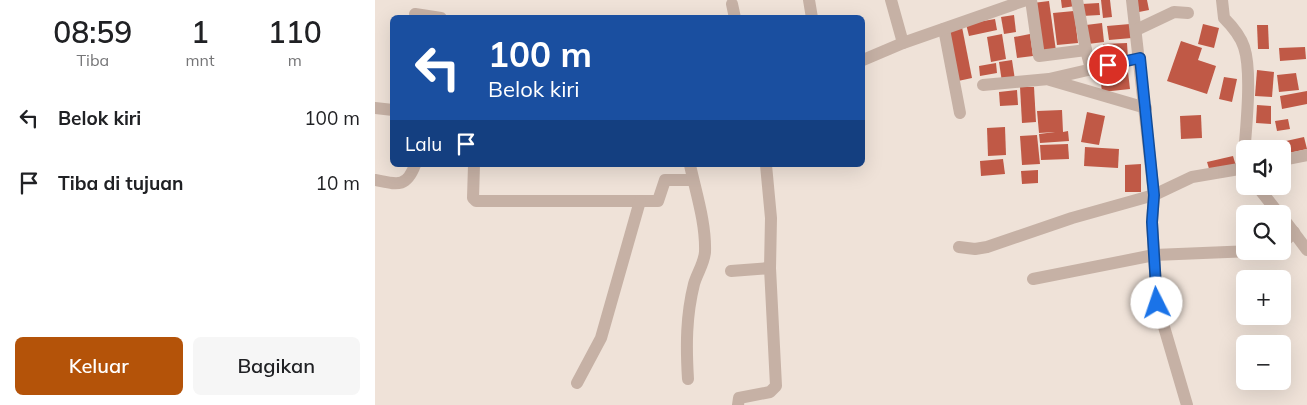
<!DOCTYPE html>
<html lang="id">
<meta charset="utf-8">
<style>
:root{--surface:#fff;--page:#f6f6f6;--text:#202124;--muted:#757577;--accent:#b45309}
body{margin:0;font-family:Mulish,sans-serif;background:var(--page);color:var(--text);height:100vh;display:flex;flex-direction:column;font-size:19px;white-space:nowrap}
*{box-sizing:border-box;margin:0}
p{font-size:16px;color:var(--muted)}
.icon{flex:none;width:28px;height:28px;fill:none;stroke:currentColor;stroke-width:2;stroke-linecap:round;stroke-linejoin:round}
.map{position:relative;flex:1;overflow:hidden}
.drawer{display:flex;flex-direction:column;background:var(--surface);width:375px}
.drawer>*{flex:none}
.hud{position:absolute;left:15px;top:15px;width:475px;height:152px;border-radius:8px;box-shadow:0 5px 20px #0002;background:#1a4fa0;color:#fff;overflow:hidden}
.buttons{position:absolute;left:861px;top:140px;display:grid;gap:10px}
.buttons a{display:grid;place-items:center;width:55px;height:55px;border-radius:8px;background:var(--surface);box-shadow:0 5px 20px #0002;font-size:25px}
.pin{position:absolute;display:grid;place-items:center;width:42px;height:42px;color:#fff;margin:-21px;border:2px solid #fff;border-radius:50%;box-shadow:0 1px 5px #0007}
.me{position:absolute;width:55px;margin:-28px;rotate:356deg;stroke-linejoin:round;filter:drop-shadow(0 0 4px #0008)}
.turn{display:flex;align-items:center;gap:18px;height:105px;padding:0 15px;font-size:22px}
.turn .icon{width:65px;height:65px;stroke-width:2.5}
.turn b{display:block;font-size:35px;line-height:42px}
.then{display:flex;align-items:center;height:48px;padding:0 15px;background:#0003;gap:10px;font-size:19px}
.eta{display:flex;justify-content:space-evenly;align-items:center;height:85px;text-align:center}
.eta b{font-size:30px;font-weight:600;line-height:35px}
.cta{display:flex;gap:10px;margin-top:auto;padding:10px 15px}
.cta a{flex:1;height:58px;border-radius:8px;background:var(--accent);color:#fff;font-size:20px;font-weight:600;line-height:58px;text-align:center}
.cta a+a{background:var(--page);color:var(--text)}
ul{padding:0;list-style:none}
li{display:flex;align-items:center;gap:15px;height:65px;padding:0 15px}
li div{flex:1}
li b{display:block;font-size:19px}
li em{font-style:normal}
main{display:flex;flex:1;min-height:0}
.map>svg:first-child{display:block}
</style>
<main>
<section class="drawer">
<div class="eta">
<div><b>08:59</b><p>Tiba</p></div>
<div><b>1</b><p>mnt</p></div>
<div><b>110</b><p>m</p></div>
</div>
<ul>
<li><svg class="icon" aria-label="left" viewBox="0 0 24 24"><path d="M17 20v-9H6M10 6l-5 5 5 5"/></svg><div><b>Belok kiri</b></div><em>100 m</em></li>
<li><svg class="icon" aria-label="arrive" viewBox="0 0 24 24"><path d="M6 21V4h12l-3 4 3 4H6"/></svg><div><b>Tiba di tujuan</b></div><em>10 m</em></li>
</ul>
<div class="cta"><a>Keluar</a><a>Bagikan</a></div>
</section>
<div class="map">
<svg width="932" height="405" viewBox="0 0 932 405">
<rect width="100%" height="100%" fill="#efe2d8"/>
<!-- building -->
<g fill="#c05946">
<path d="M686 0H700V6L687 8Z"/>
<path d="M726 0H735L737 17 728 18Z"/>
<path d="M762 0H772L774 10 764 12Z"/>
<path d="M674 1 681 51 665 53 658 3Z"/>
<path d="M724 3 725 15 707 16V4Z"/>
<path d="M699 11 703 43 682 45 678 13Z"/>
<path d="M639 15 641 32 629 34 626 17Z"/>
<path d="M620 19 622 30 594 36 591 24Z"/>
<path d="M727 23 729 42 713 44 711 25Z"/>
<path d="M755 24 757 38 734 40 732 26Z"/>
<path d="M828 24 844 28 839 48 823 44Z"/>
<path d="M882 25H893L894 49H883Z"/>
<path d="M587 27 597 78 583 81 572 30Z"/>
<path d="M627 34 631 59 616 62 612 37Z"/>
<path d="M655 34 658 56 642 58 639 37Z"/>
<path d="M806 41 827 48 823 60 841 66 832 94 792 81Z"/>
<path d="M752 43 753 59 729 60 728 44Z"/>
<path d="M930 47 931 59 905 61 904 48Z"/>
<path d="M637 60 640 80 627 82 624 62Z"/>
<path d="M621 63 622 73 605 76 604 66Z"/>
<path d="M882 70 899 72 897 97 880 96Z"/>
<path d="M753 72 755 89 727 92 725 75Z"/>
<path d="M921 73 924 90 904 92 902 75Z"/>
<path d="M849 77 862 79 857 102 844 99Z"/>
<path d="M645 87H659L661 122 647 123Z"/>
<path d="M642 90 643 105 625 106 624 92Z"/>
<path d="M932 91V104L907 109 905 96Z"/>
<path d="M882 105 896 106V124L881 123Z"/>
<path d="M687 110 688 132 693 131 694 141 665 143 664 134 680 132 664 133 662 111Z"/>
<path d="M712 112 730 116 724 145 706 142Z"/>
<path d="M826 115 827 138 806 139 805 116Z"/>
<path d="M913 119 915 129 902 131 900 121Z"/>
<path d="M630 127 631 155 613 156 612 128Z"/>
<path d="M662 135 665 164 647 165 645 136Z"/>
<path d="M929 137 932 149 914 153 911 141Z"/>
<path d="M693 144 694 159 666 160 665 145Z"/>
<path d="M710 147 744 149 743 168 709 166Z"/>
<path d="M858 156 861 166 835 172 832 162Z"/>
<path d="M628 159 630 174 606 176 605 161Z"/>
<path d="M766 164V192H750V165Z"/>
<path d="M663 170V183L647 184 646 171Z"/>
</g>
<g fill="none" stroke-linecap="round" stroke-linejoin="round">
<!-- minor -->
<g stroke="#c6b1a5" stroke-width="12">
<path d="M434 0 437 18"/>
<path d="M516 0 528 43"/>
<path d="M656 0 664 56 711 50 716 69"/>
<path d="M702 0 711 50"/>
<path d="M757 0 779 195 777 222 782 303 812 405"/>
<path d="M847 0 849 18C857 26 865 35 869 47 878 74 870 137 868 168"/>
<path d="M357 4 360 18"/>
<path d="M40 14 66 18"/>
<path d="M569 29 585 113"/>
<path d="M761 30 799 12 813 13"/>
<path d="M488 60 528 43 651 0"/>
<path d="M675 80 771 108"/>
<path d="M608 85 674 79 765 58"/>
<path d="M0 108 18 110"/>
<path d="M908 160 932 155"/>
<path d="M99 165 98 198 101 201H283L290 180H318"/>
<path d="M0 180C21 184 31 189 40 165"/>
<path d="M882 186 904 214"/>
<path d="M908 218 932 250"/>
<path d="M908 243 919 232"/>
<path d="M584 247 600 249 612 247 697 218 779 195 817 177 870 168"/>
<path d="M356 271 395 268"/>
<path d="M658 279 779 255 877 251"/>
<path d="M313 379C311 346 311 316 319 284 322 273 329 264 330 252 331 223 321 193 315 165"/>
<path d="M202 383 226 338 265 201"/>
<path d="M363 405 364 398 395 392 401 386 395 268 396 218 391 165"/>
</g>
</g>
<g fill="none" stroke-linecap="round" stroke-linejoin="round">
<defs>
<path id="route" d="M733 65 765 58 779 195 777 222 782 303"/>
</defs>
<!-- route casing -->
<use href="#route" stroke="#114b97" stroke-width="12"/>
<!-- route -->
<use href="#route" stroke="#1a73e8" stroke-width="9"/>
</g>
</svg>
<div class="buttons">
<a><svg class="icon" aria-label="sound" viewBox="0 0 24 24"><path d="M4 9h4l5-4v14l-5-4H4zM17 9q2 3 0 6"/></svg></a>
<a><svg class="icon" aria-label="search" viewBox="0 0 24 24"><circle cx="10" cy="10" r="6"/><path d="M15 15l6 6"/></svg></a>
<a>+</a>
<a>−</a>
</div>
<div class="pin" style="left:733px;top:65px;background:#d93025"><svg class="icon" aria-label="arrive" viewBox="0 0 24 24"><path d="M6 21V4h12l-3 4 3 4H6"/></svg></div>
<svg class="me" style="left:782px;top:303px" viewBox="-20 -20 40 40"><circle r="19" fill="#fff"/><path d="M0-13L10 11 0 6-10 11z" fill="#1a73e8"/></svg>
<div class="hud">
<div class="turn"><svg class="icon" aria-label="left" viewBox="0 0 24 24"><path d="M17 20v-9H6M10 6l-5 5 5 5"/></svg><div><b>100 m</b>Belok kiri</div></div>
<div class="then">Lalu<svg class="icon" aria-label="arrive" viewBox="0 0 24 24"><path d="M6 21V4h12l-3 4 3 4H6"/></svg></div>
</div>
</div>
</main>
